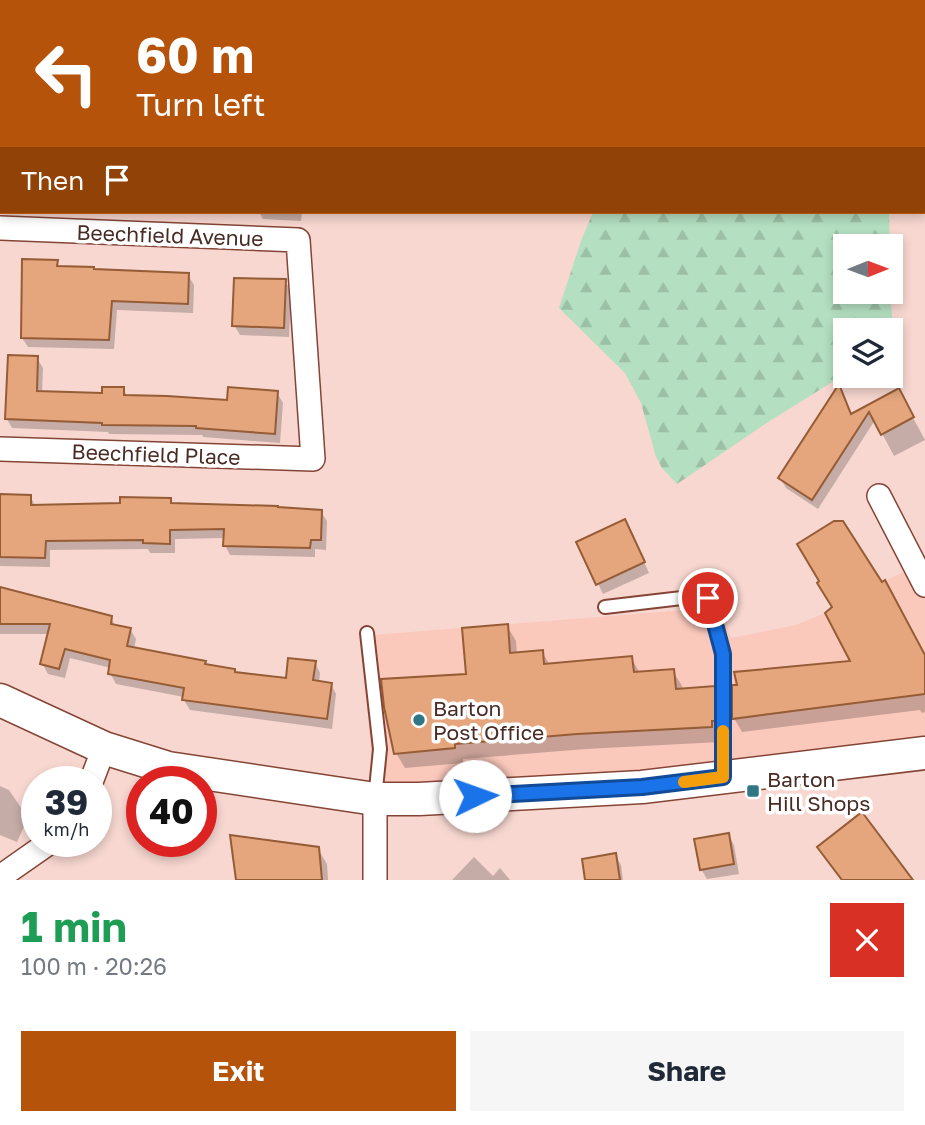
<!DOCTYPE html>
<meta charset="utf-8">
<style>
:root{--surface:#fff;--page:#f6f6f7;--text:#1f2937;--muted:#747a83;--accent:#b45309}
body{margin:0;font-family:"Golos Text",sans-serif;background:var(--page);color:var(--text);height:100vh;display:flex;flex-direction:column;font-size:26px;white-space:nowrap}
*{box-sizing:border-box;margin:0}
p{font-size:23px;color:var(--muted)}
.icon{flex:none;width:38px;height:38px;fill:none;stroke:currentColor;stroke-width:2;stroke-linecap:round;stroke-linejoin:round}
.map{position:relative;height:880px;overflow:hidden}
.panel{display:flex;flex-direction:column;background:var(--surface);flex:1}
.panel>*{flex:none}
.guide{position:absolute;left:0px;top:0px;width:926px;height:214px;box-shadow:0 4px 10px #0003;background:#b45309;color:#fff;overflow:hidden}
.needle{width:46px;rotate:89deg}
.controls{position:absolute;left:833px;top:234px;display:grid;gap:14px}
.controls a{display:grid;place-items:center;width:70px;height:70px;border-radius:0px;background:var(--surface);box-shadow:0 4px 10px #0003;font-size:35px}
.speed{position:absolute;left:21px;top:766px;display:flex;gap:14px;font-size:35px;font-weight:700;text-align:center}
.speed>*{display:grid;place-content:center;width:91px;height:91px;border-radius:50%;background:var(--surface);box-shadow:0 4px 10px #0003;line-height:1}
.speed small{font-size:18px;font-weight:400}
.speed .limit{border:10px solid #d22;background:#fff;color:#111}
.pin{position:absolute;display:grid;place-items:center;width:60px;height:60px;color:#fff;margin:-30px;border:4px solid #fff;border-radius:50%;box-shadow:0 2px 7px #0007}
.me{position:absolute;width:77px;margin:-38px;rotate:87deg;stroke-linejoin:round;filter:drop-shadow(0 0 5px #0008)}
.turn{display:flex;align-items:center;gap:24px;height:147px;padding:0 21px;font-size:32px}
.turn .icon{width:91px;height:91px;stroke-width:2.5}
.turn b{display:block;font-size:49px;line-height:60px}
.then{display:flex;align-items:center;height:66px;padding:0 21px;background:#0003;gap:14px;font-size:26px}
.round{display:grid;place-items:center;flex:none;width:74px;height:74px;border-radius:0px;background:var(--page)}
.overview{display:flex;align-items:center;justify-content:space-between;height:119px;padding:0 21px}
h1{font-size:42px;font-weight:700;line-height:52px;color:#1e9e55}
.button{display:flex;gap:14px;margin-top:auto;padding:14px 21px}
.button a{flex:1;height:80px;border-radius:0px;background:var(--accent);color:#fff;font-size:28px;font-weight:700;line-height:80px;text-align:center}
.button a+a{background:var(--page);color:var(--text)}
.map>svg:first-child{display:block}
</style>
<div class="map">
<svg width="925" height="880" viewBox="0 0 925 880">
<defs>
<pattern id="forest-firs" width="22" height="20" patternUnits="userSpaceOnUse" patternTransform="scale(1.75)"><rect width="22" height="20" fill="#b4dfc0"/><path d="M5 1l3.5 6h-7zM16 11l3.5 6h-7z" fill="#9cc0a5"/></pattern>
</defs>
<rect width="100%" height="100%" fill="#f7d7d0"/>
<!-- built -->
<path fill="#fbc8bc" d="M915 567 925 585V753L375 799 361 636 721 607 731 638 796 625 825 613 842 600Z"/>
<!-- green -->
<path fill="#b4dfc0" d="M13 0H323V2H12Z"/>
<!-- forest -->
<path fill="url(#forest-firs)" d="M593 212H889L890 247H845V292H890L894 339 891 341V331H845V374L765 424 677 484 662 468 656 457 641 403 625 373 559 308 581 241Z"/>
<!-- shadow -->
<g fill="#0003">
<path d="M259 212H302L301 221 263 219Z"/>
<path d="M24 261 57 262 60 268 188 275 194 285 193 313 117 310 114 349 28 347 22 338Z"/>
<path d="M285 281 291 291 289 337 240 335 234 325Z"/>
<path d="M37 358 43 368 42 393 104 395 123 389 128 397 229 402 277 393 283 403 280 443 203 437 202 435 109 434 108 432 12 428 7 419Z"/>
<path d="M898 390 925 440 894 456 875 420 818 509 786 488 780 478 851 415Z"/>
<path d="M0 496H30L36 507 122 505 170 500 173 504 321 512 327 521 326 550 315 549V557L230 555 225 545V538L175 539V553H150L148 549 50 550V567L0 566Z"/>
<path d="M630 531 649 573 603 594 579 543Z"/>
<path d="M0 589 111 618 116 627 130 629 136 639 134 649 205 663 207 666 234 670 236 674 287 680 315 662 320 673 319 683 331 684 336 694 332 729 190 710 184 700V697L116 684 110 673 111 668 70 658 65 678 48 674 42 663 50 634H0Z"/>
<path d="M507 626 516 641 517 654 542 652 550 665 631 658 640 673 673 671 682 686V690L714 688 722 703 720 742 586 749 463 759V763L405 768 396 753 467 676Z"/>
<path d="M925 658V712L922 713 920 710 742 732 734 718Z"/>
<path d="M0 786 9 790 28 818 17 842 0 835Z"/>
<path d="M728 835 734 845 739 874 707 879 701 869Z"/>
<path d="M232 837 318 849 327 864 328 880H237Z"/>
<path d="M615 855 621 865 623 880H587L584 860Z"/>
<path d="M474 857 493 876 500 868 510 880H452Z"/>
</g>
<!-- building -->
<g fill="#e5a67e" stroke="#955c36" stroke-width="2">
<path d="M22 259 58 260 57 266 94 267V269L189 273 188 304 112 301 109 340 21 338Z"/>
<path d="M234 278 286 279 284 328 232 326Z"/>
<path d="M8 355 38 356 37 391 102 393V387H124V395L167 396 227 400 228 387 278 391 275 434 196 428V426L102 425V423L5 419Z"/>
<path d="M839 384 851 414 899 388 914 417 881 435 869 412 812 500 778 478Z"/>
<path d="M0 494 31 495V505L120 503V497L171 498V503L278 506V507L322 510 321 540H311L310 548 223 546 224 529 170 530V544L143 543V540L46 541 45 558 0 557Z"/>
<path d="M625 519 645 562 596 585 576 542Z"/>
<path d="M834 521H843L882 582 885 580 925 655V694L732 719V685H737L734 672 850 661 825 613 832 607 817 583 819 581 797 544Z"/>
<path d="M0 587 112 616 111 624 131 628 127 646 206 661 205 664 235 669V672L286 678 288 658 316 661 313 680 332 683 327 719 182 700 184 688 108 674 110 660 65 649 59 669 40 664 50 624H0Z"/>
<path d="M508 624 510 653 543 650 544 664 632 656 634 672 674 669 676 689 715 686V721H712V727L577 734 455 744V748L394 754 384 707 381 679 466 674 462 628Z"/>
<path d="M862 812 913 880H842L817 847Z"/>
<path d="M729 833 734 864 700 870 694 839Z"/>
<path d="M230 835 319 847 322 880H236Z"/>
<path d="M616 853 620 880H585L582 859Z"/>
</g>
<g fill="none" stroke-linecap="round" stroke-linejoin="round">
<defs>
<g id="lane">
<path d="M605 607 699 596 708 598 723 655 724 777"/>
<path d="M367 633 380 749 375 799"/>
</g>
<g id="street">
<path d="M0 228 298 240 313 459 0 449"/>
<path d="M879 496 925 585"/>
<path d="M91 782 104 748"/>
<path d="M375 799V880"/>
<path d="M0 877 50 842"/>
</g>
<path id="secondary" d="M0 700 104 748 168 768 375 799H419L642 787 925 753"/>
</defs>
<!-- lane casing -->
<use href="#lane" stroke="#854536" stroke-width="16"/>
<!-- street casing -->
<use href="#street" stroke="#854536" stroke-width="26"/>
<!-- secondary casing -->
<use href="#secondary" stroke="#854536" stroke-width="35"/>
<!-- lane -->
<use href="#lane" stroke="#fff" stroke-width="12"/>
<!-- street -->
<use href="#street" stroke="#fff" stroke-width="23"/>
<!-- secondary -->
<use href="#secondary" stroke="#fff" stroke-width="32"/>
</g>
<g fill="none" stroke-linecap="round" stroke-linejoin="round">
<defs>
<path id="route" d="M475 796 642 787 723 777V654L708 598"/>
</defs>
<!-- route casing -->
<use href="#route" stroke="#114b97" stroke-width="18"/>
<!-- route -->
<use href="#route" stroke="#1a73e8" stroke-width="12"/>
<!-- slow -->
<path stroke="#f59e0b" stroke-width="12" d="M684 782 723 777V731"/>
</g>
<!-- markers -->
<g fill="#317684" stroke="#fff" stroke-width="2.5">
<circle cx="419" cy="720" r="7"/>
<rect x="746" y="784" width="14" height="14" rx="3.5"/>
</g>
<g text-anchor="middle" dominant-baseline="central" stroke-width="7" stroke-linejoin="round" paint-order="stroke">
<!-- street labels -->
<g font-size="21" fill="#492b25" stroke="#fff">
<text transform="translate(170 235) rotate(2)">Beechfield Avenue</text>
<text transform="translate(156 454) rotate(2)">Beechfield Place</text>
</g>
<!-- poi labels -->
<g font-size="21" fill="#492b25" stroke="#fff" text-anchor="start">
<text x="433" y="708">Barton<tspan x="433" dy="24">Post Office</tspan></text>
<text x="767" y="779">Barton<tspan x="767" dy="24">Hill Shops</tspan></text>
</g>
</g>
</svg>
<div class="controls">
<a><svg class="needle" viewBox="-14 -14 28 28"><path d="M0-13l5 13h-10z" fill="#e53935"/><path d="M0 13l5-13h-10z" fill="#747a83"/></svg></a>
<a><svg class="icon" aria-label="layers" viewBox="0 0 24 24"><path d="M12 4l9 5-9 5-9-5zM3 14l9 5 9-5"/></svg></a>
</div>
<div class="speed"><div>39<small>km/h</small></div><div class="limit">40</div></div>
<div class="pin" style="left:708px;top:598px;background:#d93025"><svg class="icon" aria-label="arrive" viewBox="0 0 24 24"><path d="M6 21V4h12l-3 4 3 4H6"/></svg></div>
<svg class="me" style="left:475px;top:796px" viewBox="-20 -20 40 40"><circle r="19" fill="#fff"/><path d="M0-13L10 11 0 6-10 11z" fill="#1a73e8"/></svg>
<div class="guide">
<div class="turn"><svg class="icon" aria-label="left" viewBox="0 0 24 24"><path d="M17 20v-9H6M10 6l-5 5 5 5"/></svg><div><b>60 m</b>Turn left</div></div>
<div class="then">Then<svg class="icon" aria-label="arrive" viewBox="0 0 24 24"><path d="M6 21V4h12l-3 4 3 4H6"/></svg></div>
</div>
</div>
<section class="panel">
<div class="overview"><div><h1>1 min</h1><p>100 m · 20:26</p></div><a class="round" style="background:#d93025;color:#fff"><svg class="icon" aria-label="close" viewBox="0 0 24 24"><path d="M6 6l12 12M18 6L6 18"/></svg></a></div>
<div class="button"><a>Exit</a><a>Share</a></div>
</section>
